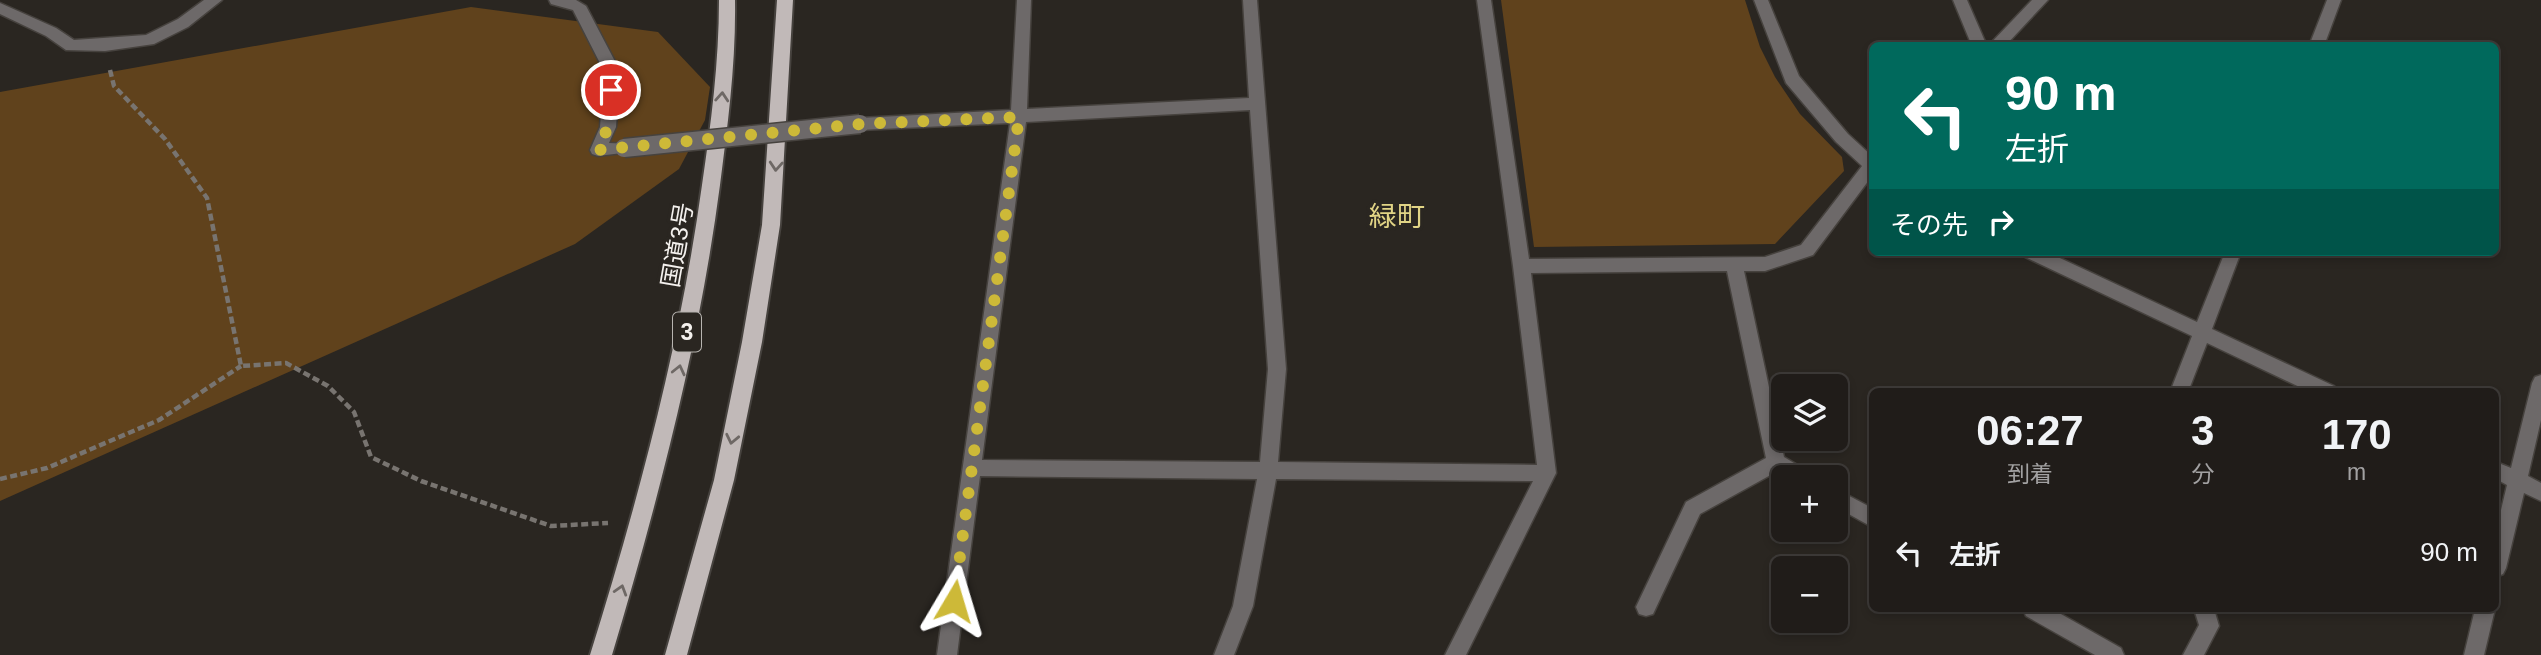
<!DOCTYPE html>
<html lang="ja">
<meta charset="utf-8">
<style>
:root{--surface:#201c19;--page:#2d2926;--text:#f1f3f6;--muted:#a2a1a2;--line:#3d3a38}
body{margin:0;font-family:Arial,"Noto Sans JP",sans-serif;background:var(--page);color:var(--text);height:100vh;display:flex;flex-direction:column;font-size:26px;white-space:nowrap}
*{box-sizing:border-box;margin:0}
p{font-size:23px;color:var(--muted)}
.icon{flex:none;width:38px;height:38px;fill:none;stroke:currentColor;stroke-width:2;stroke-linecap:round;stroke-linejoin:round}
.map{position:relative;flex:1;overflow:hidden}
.side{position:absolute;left:1869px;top:388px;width:630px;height:224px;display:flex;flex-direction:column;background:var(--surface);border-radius:10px;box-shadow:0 4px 10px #0003,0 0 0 2px var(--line)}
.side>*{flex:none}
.hud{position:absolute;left:1869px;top:42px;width:630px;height:214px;border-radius:10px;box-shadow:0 4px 10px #0003,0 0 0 2px var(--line);background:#00695c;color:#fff;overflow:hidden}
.buttons{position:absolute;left:1771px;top:374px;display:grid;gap:14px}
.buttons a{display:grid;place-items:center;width:77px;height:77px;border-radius:10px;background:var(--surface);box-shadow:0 4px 10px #0003,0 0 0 2px var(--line);font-size:35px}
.pin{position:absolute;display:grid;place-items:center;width:60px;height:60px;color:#fff;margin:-30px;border:4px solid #fff;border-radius:50%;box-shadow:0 2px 7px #0007}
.me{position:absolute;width:77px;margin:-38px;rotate:7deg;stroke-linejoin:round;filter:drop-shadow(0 0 5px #0008)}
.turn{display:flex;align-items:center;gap:24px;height:147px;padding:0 21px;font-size:32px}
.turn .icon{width:91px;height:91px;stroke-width:2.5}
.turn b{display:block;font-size:49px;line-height:60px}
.then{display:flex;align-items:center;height:66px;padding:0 21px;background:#0003;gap:14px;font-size:26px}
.eta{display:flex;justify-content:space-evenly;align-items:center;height:119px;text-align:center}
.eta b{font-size:42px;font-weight:700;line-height:49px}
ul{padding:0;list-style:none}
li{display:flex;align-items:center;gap:21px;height:91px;padding:0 21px}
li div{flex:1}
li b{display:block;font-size:26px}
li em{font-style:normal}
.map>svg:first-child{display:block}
</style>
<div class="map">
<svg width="2541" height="655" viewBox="0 0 2541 655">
<rect width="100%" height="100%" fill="#2a2621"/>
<!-- green -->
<g fill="#60421c">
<path d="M1501 0H1745L1760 47 1775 77 1800 114 1842 157 1844 171 1775 244 1534 247Z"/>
<path d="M471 7 658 32 710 87 705 120 679 169 575 244 0 501V92Z"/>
</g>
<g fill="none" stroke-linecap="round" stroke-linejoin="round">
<defs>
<g id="minor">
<path d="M204 0H222L188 27 154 44 105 51 66 50 46 36 0 14V3L56 28 74 40 146 35 178 19Z"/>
<path d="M549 0H576L586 6 620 71 616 127 609 143 630 144 632 148 630 152 598 156 592 154 590 150 600 127 604 71 573 10 551 4Z"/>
<path d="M1017 0H1031L1027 109 1249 98 1243 0H1257L1286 369 1278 462 1537 465 1513 266 1477 0H1491L1529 259 1765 257 1801 245 1862 166 1836 142 1786 83 1754 0H1768L1799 76 1848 134 1872 156V176L1813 255 1765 271H1744L1784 457 1809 472 1811 478H1785L1776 472 1700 514 1653 614 1646 616 1639 614 1636 607 1686 502 1766 458 1727 271 1531 273 1556 473 1466 655H1445L1533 481 1276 479 1253 606 1234 655H1214L1233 606 1257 479 980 476 957 655H937L1010 123 860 130 852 124 860 118 1011 110ZM1250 110 1268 369 1260 462 982 460 1026 122Z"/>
<path d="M1953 0H1967L1987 46H1972Z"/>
<path d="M2032 0H2048L2005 46H1988Z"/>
<path d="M2327 0H2341L2324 46H2309Z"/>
<path d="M2023 252H2047L2197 322 2225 252H2241L2212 329 2334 386 2337 392H2310L2207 343 2188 392H2170L2192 336 2025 257Z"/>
<path d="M2541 375V420L2528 476 2541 483V501L2524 493 2506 568 2503 574 2496 577V531L2507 485 2496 479V462L2511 468 2532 383 2535 377Z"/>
<path d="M1836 489 1872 508V527L1836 507Z"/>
<path d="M2023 609H2052L2121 648 2124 655H2095L2026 616Z"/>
<path d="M2194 609H2214L2219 626 2204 655H2183L2199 625Z"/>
<path d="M2475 609H2495L2484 655H2464Z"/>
</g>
<g id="trunk">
<path d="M719 0H735C736 62 728 123 720 185 699 345 658 501 612 655H590C638 501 680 345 702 185 711 124 719 62 719 0Z"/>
<path d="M777 0H793L780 225 762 342 734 480 687 655H665L714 480 742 342 762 225Z"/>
</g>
</defs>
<!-- minor casing -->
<use href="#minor" stroke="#46423e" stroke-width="3"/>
<!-- trunk casing -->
<use href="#trunk" stroke="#46423e" stroke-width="4"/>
<!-- path -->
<g stroke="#787470" stroke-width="4.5" stroke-dasharray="7 3.5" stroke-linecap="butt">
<path d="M110 70 114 86 165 139 207 198 241 366 286 363 328 386 354 412 371 457 421 481 551 526 608 523"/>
<path d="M0 479 47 468 159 420 241 366"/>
</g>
<!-- minor -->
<use href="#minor" fill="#6d6969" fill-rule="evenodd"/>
<!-- trunk -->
<use href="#trunk" fill="#c1b9b8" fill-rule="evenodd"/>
<defs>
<path id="minor-bridge" d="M624 148 860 124"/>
</defs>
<!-- minor-bridge casing -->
<use href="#minor-bridge" stroke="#46423e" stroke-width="21" stroke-linecap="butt"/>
<!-- minor-bridge -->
<use href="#minor-bridge" stroke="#6d6969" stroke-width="18"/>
</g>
<!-- one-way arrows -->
<defs><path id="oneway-chevron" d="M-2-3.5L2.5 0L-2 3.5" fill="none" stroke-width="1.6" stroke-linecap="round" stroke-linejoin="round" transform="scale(1.75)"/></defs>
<g stroke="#6e6865">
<use href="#oneway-chevron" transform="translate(722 97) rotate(-86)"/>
<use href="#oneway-chevron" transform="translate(776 166) rotate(94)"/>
<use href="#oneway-chevron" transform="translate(679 370) rotate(-77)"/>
<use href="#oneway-chevron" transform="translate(732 439) rotate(102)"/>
<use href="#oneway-chevron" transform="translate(621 590) rotate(-73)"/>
</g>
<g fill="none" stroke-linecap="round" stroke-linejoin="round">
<!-- route -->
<path stroke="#cdb938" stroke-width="12" stroke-dasharray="0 21.6" d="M611 90 608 127 598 150 860 124 1019 117 954 601"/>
</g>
<g text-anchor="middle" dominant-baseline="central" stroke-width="7" stroke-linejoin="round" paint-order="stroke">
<!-- shield labels -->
<rect fill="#2a2621" stroke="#b7b4b0" stroke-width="2" x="673" y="312.5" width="28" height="39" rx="5"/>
<g font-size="23" font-weight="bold" fill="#f4f1ee">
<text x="687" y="332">3</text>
</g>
<!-- street labels -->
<g font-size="24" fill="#f4f1ee" stroke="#2a2621">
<text transform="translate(677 245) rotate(-80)">国道3号</text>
</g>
<!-- quarter labels -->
<g font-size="28" fill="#e1d485" stroke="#2a2621">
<text x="1397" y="216">緑町</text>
</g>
</g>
</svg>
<div class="buttons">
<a><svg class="icon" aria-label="layers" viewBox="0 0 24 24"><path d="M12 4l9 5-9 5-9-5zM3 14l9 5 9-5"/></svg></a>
<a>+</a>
<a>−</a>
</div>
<div class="pin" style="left:611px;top:90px;background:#d93025"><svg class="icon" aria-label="arrive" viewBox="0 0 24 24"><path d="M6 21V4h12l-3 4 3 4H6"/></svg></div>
<svg class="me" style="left:954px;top:601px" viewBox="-20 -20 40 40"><path d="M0-17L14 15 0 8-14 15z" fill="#cdb938" stroke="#fff" stroke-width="4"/></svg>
<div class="hud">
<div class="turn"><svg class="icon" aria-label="left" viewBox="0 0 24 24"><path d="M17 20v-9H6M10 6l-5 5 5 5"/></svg><div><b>90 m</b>左折</div></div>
<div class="then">その先<svg class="icon" aria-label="right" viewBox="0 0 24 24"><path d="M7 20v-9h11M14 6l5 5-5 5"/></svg></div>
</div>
<section class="side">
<div class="eta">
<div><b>06:27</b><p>到着</p></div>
<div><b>3</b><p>分</p></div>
<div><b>170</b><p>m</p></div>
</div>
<ul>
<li><svg class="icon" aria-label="left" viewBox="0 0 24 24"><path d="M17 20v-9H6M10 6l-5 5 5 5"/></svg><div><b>左折</b></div><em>90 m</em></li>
</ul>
</section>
</div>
